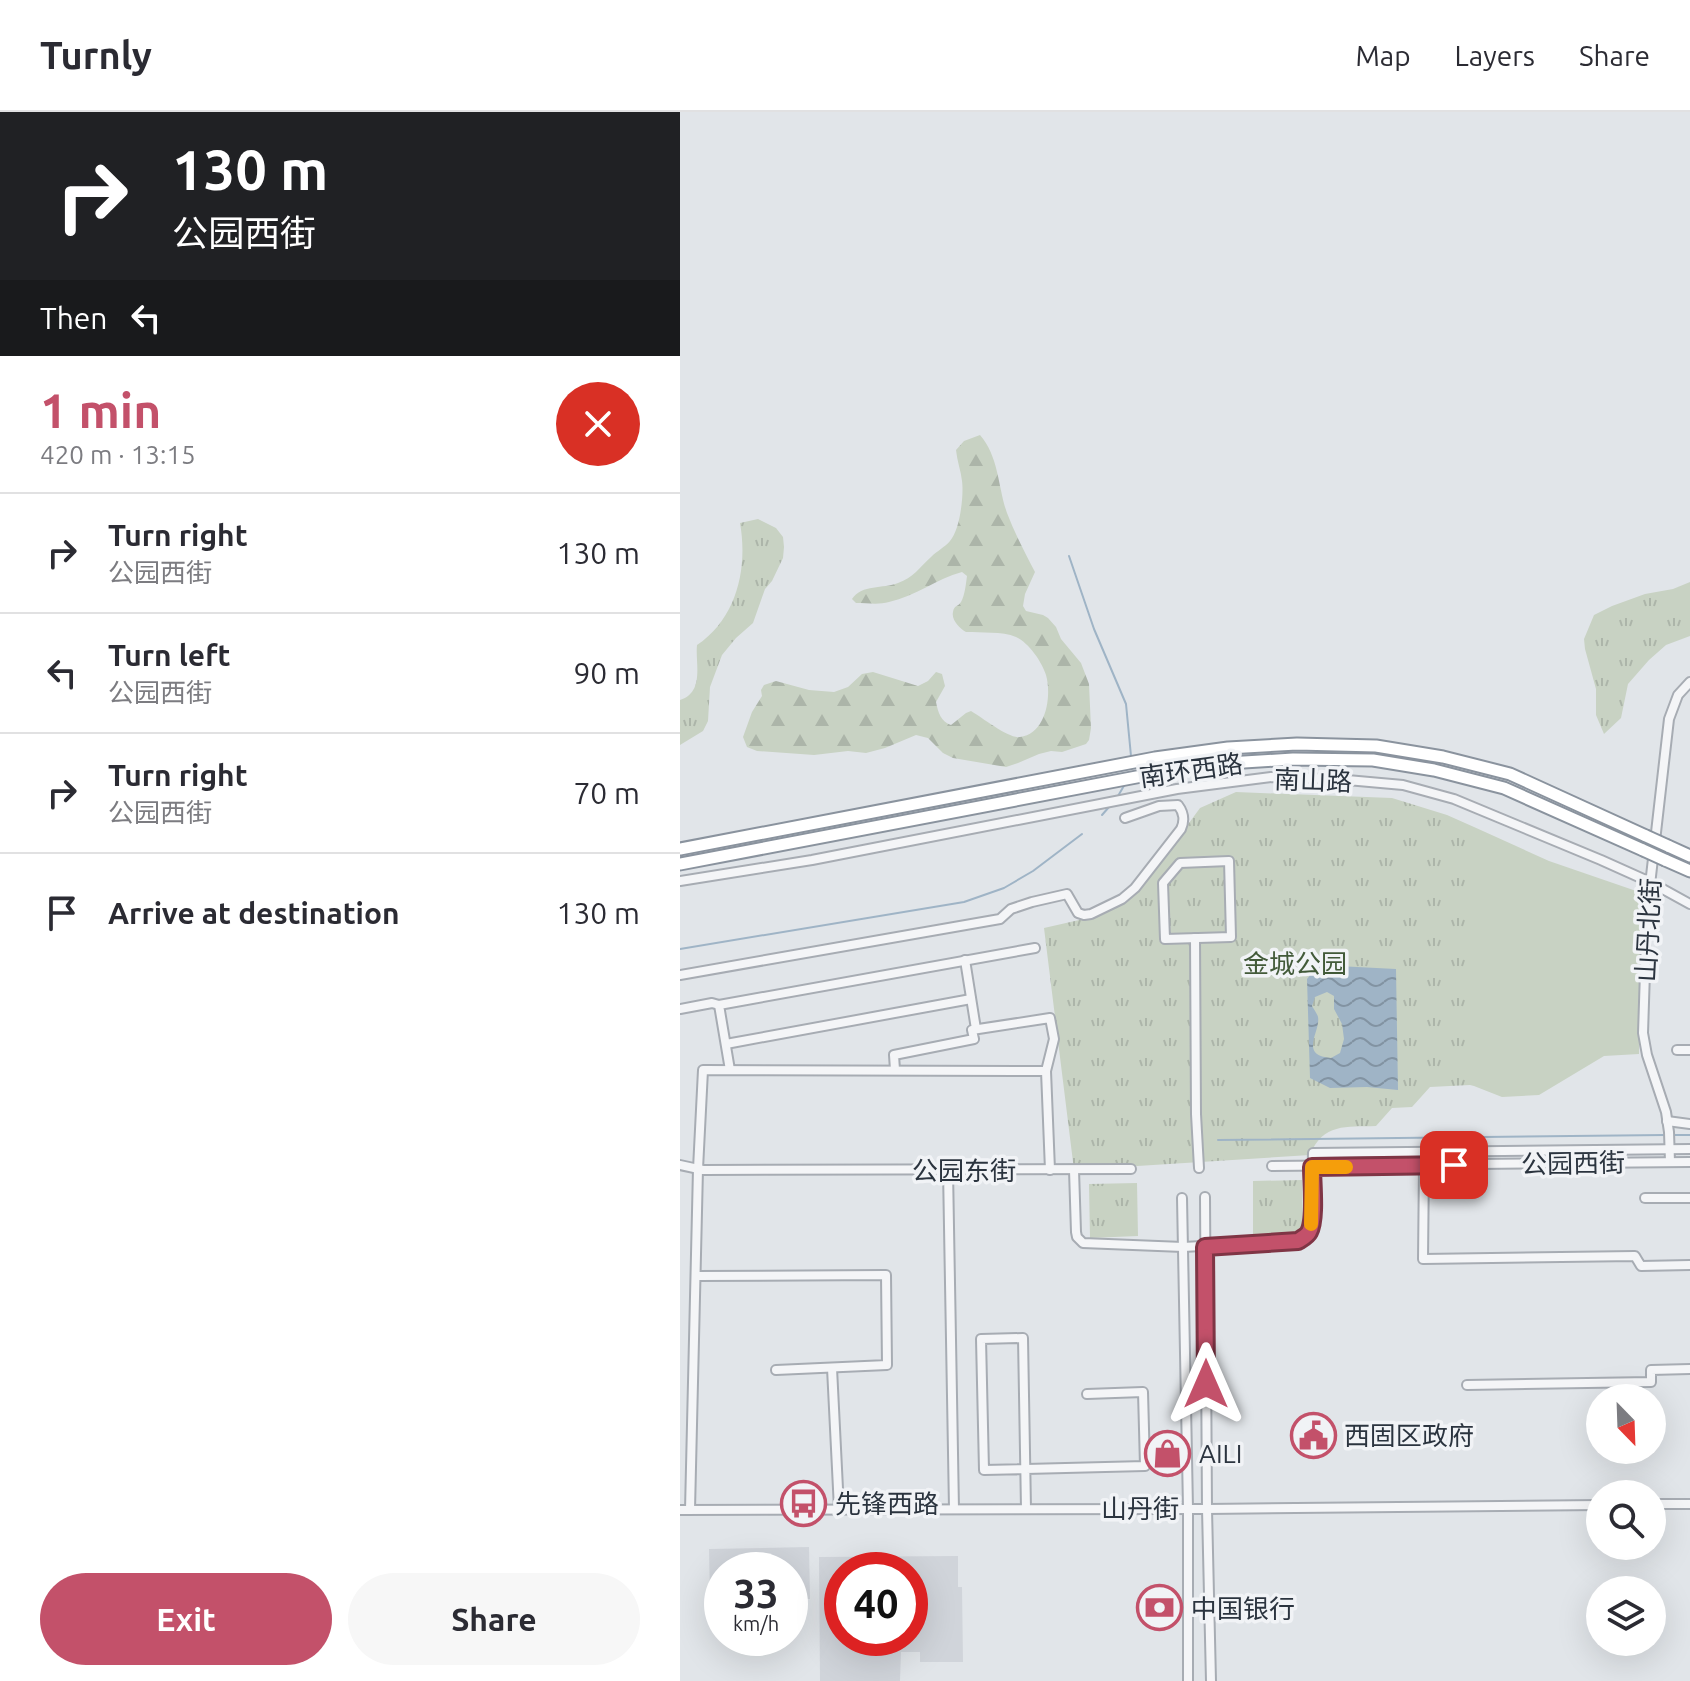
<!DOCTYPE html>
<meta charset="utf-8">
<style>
:root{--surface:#fff;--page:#f7f7f7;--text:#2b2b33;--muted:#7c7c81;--line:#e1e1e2;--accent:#c3516a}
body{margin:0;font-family:Ubuntu,"Noto Sans SC",sans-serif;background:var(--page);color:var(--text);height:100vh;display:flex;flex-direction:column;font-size:30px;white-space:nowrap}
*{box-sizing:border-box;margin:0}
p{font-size:26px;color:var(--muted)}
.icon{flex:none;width:44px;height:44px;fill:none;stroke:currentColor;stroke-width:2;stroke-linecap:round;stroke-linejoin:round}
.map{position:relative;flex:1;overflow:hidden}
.details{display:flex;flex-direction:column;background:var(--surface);width:680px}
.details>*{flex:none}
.banner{background:#202124;color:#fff;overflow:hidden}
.needle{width:52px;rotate:157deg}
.controls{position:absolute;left:906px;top:1272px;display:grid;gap:16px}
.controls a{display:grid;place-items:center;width:80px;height:80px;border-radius:50%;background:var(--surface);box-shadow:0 8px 32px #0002;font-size:40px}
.speed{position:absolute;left:24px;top:1440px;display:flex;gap:16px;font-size:40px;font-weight:700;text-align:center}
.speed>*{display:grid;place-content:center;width:104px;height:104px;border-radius:50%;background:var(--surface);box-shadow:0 8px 32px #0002;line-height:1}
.speed small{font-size:20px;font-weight:400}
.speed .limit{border:12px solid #d22;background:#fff;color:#111}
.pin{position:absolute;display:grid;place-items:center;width:68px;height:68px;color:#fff;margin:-34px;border-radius:16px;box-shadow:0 4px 12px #0006}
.me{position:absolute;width:88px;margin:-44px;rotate:0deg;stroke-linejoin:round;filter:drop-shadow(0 0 6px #0008)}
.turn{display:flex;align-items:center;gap:28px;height:168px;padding:0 40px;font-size:36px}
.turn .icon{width:104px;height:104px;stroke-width:2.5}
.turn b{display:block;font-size:56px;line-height:68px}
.then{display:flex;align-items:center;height:76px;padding:0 40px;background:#0003;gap:16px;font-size:30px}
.round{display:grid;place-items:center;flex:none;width:84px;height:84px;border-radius:42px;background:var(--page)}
.headline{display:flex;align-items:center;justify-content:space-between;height:136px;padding:0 40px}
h1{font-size:48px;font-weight:700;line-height:60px;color:var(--accent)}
.primary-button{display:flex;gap:16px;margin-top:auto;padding:16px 40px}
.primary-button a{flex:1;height:92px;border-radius:48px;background:var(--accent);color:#fff;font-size:32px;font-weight:700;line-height:92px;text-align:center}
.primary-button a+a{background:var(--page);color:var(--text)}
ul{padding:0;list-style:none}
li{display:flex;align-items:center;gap:24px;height:120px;padding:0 40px;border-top:2px solid var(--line)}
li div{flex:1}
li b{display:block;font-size:30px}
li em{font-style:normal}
header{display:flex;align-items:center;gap:48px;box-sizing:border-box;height:112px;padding:0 40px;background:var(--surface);border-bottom:2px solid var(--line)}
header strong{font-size:38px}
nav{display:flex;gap:44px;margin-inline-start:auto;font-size:28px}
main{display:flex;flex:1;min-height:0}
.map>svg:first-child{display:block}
</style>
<header>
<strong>Turnly</strong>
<nav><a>Map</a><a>Layers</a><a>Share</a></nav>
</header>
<main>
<section class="details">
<div class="banner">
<div class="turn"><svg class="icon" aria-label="right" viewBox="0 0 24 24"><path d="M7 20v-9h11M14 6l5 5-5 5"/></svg><div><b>130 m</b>公园西街</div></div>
<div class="then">Then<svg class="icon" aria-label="left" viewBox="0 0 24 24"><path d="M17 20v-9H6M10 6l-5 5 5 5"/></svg></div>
</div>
<div class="headline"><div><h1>1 min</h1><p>420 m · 13:15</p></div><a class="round" style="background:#d93025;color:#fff"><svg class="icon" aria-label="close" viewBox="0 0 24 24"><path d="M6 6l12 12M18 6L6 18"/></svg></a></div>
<ul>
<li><svg class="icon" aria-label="right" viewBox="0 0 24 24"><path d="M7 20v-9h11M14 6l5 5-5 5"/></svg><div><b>Turn right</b><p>公园西街</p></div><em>130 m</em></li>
<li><svg class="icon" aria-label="left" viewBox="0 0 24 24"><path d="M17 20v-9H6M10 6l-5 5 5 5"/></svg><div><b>Turn left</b><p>公园西街</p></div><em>90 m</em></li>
<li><svg class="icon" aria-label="right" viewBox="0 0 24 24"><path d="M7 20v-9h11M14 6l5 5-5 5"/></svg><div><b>Turn right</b><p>公园西街</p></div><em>70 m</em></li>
<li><svg class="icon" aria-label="arrive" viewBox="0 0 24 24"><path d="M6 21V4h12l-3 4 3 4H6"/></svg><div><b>Arrive at destination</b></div><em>130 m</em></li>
</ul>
<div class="primary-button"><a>Exit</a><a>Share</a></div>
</section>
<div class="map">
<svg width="1010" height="1569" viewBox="0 0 1010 1569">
<defs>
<pattern id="grass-tufts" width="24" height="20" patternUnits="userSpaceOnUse" patternTransform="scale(2)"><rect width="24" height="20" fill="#c8d2c3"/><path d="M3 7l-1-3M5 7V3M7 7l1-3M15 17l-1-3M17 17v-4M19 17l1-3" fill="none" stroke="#acb5a9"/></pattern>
<pattern id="forest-firs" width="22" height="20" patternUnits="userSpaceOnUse" patternTransform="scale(2)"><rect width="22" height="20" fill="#c8d2c3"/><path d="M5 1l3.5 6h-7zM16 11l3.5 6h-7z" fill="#acb5a9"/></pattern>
<pattern id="water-waves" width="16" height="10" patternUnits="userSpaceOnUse" patternTransform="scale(2)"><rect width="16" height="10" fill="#9fb4c6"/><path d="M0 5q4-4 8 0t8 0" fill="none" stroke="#8293a2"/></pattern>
</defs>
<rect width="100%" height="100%" fill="#e1e5e9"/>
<!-- built -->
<g fill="#d0d4da" fill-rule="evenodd">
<path d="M129 1435 130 1487H110V1458H42V1488L30 1489 29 1437Z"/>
<path d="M278 1444V1475H282L283 1550H240V1540H221L220 1569H140L139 1445ZM162 1458H230V1526H162Z"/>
</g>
<!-- grass -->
<g fill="url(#grass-tufts)">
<path d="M78 407 96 416 103 425 104 435 103 446 92 469 85 477 73 511 56 526 42 543 30 575 28 609 23 619 0 633V588C25 580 15 551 17 533 57 506 68 456 60 411Z"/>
<path d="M1010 470V524L986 533 969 548 948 572 941 606 924 622 916 603V577L905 537 904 527 914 503 932 494 965 482 993 477Z"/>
<path d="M556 680 712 686 767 703 794 715V974L790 973 750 975 732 995 712 996 696 1014C666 1015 643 1011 630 1043L394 1058 364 816 408 806 444 791 479 752 520 696Z"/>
<path d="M622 1068 623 1121 573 1122V1069Z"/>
<path d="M457 1071 458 1124 410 1126 409 1072Z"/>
</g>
<!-- forest -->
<path fill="url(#forest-firs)" d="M300 323C319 345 318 375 327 401 335 422 345 441 355 460L345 482 343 494 346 499 363 503 368 506 376 515 381 527 401 551 409 572 411 616 409 628 406 632 382 640 371 639 359 642 338 651 326 655 273 646 263 641 248 626 236 623 205 636 186 641 168 639 134 643 77 639 67 635 63 625 72 600 82 584 81 578 84 573 96 569 129 578 154 580 168 575 182 562 193 560 238 574 248 569 256 560 262 562 265 574 256 590C258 600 261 610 271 613L286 601 291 599C303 606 329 627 340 625 366 622 372 584 366 563 362 550 349 531 336 525 322 519 301 521 286 520 280 517 271 508 273 500 274 493 278 495 281 490 285 483 286 471 287 464L282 460C256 467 236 484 209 490 199 493 187 491 176 491L172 487C182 472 203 477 218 471 233 466 240 455 251 445 257 439 265 435 270 429 280 418 284 383 282 369 281 359 277 349 276 338L284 329Z"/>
<!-- pitch -->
<path fill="#c8d2c3" d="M794 715 869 749 962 781 959 942 924 944 859 983 822 985 794 974Z"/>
<!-- water -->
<path fill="url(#water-waves)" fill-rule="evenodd" d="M638 853 716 857 718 978 687 975 650 976 630 966 627 867ZM647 880 654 884V897L662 912 664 927 660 941 651 946C618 944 641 919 638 905 638 903 633 896 632 894L635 885Z"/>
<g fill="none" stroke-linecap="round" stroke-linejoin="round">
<!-- stream -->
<g stroke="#9fb4c6" stroke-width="2">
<path d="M389 444 414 517 446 592 451 644"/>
<path d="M438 684 445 672"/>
<path d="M422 703 429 695"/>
<path d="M0 837 284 790 324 776 353 759 402 722"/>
<path d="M991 1023H1010"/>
<path d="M538 1028 985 1023"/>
</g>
<defs>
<g id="minor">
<path d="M549 749 551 825 485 827 483 771 500 751Z"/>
<path d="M0 769 132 748 497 677 591 665 656 667 723 673 774 687 921 748 970 770 1010 792"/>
<path d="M515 826 516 1002 519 1056"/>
<path d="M285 848 296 917"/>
<path d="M0 863 320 807 331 797 352 790 387 782 398 801 404 803 411 802 442 787 455 776 501 717C505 708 504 701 498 693L479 694 445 706"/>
<path d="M0 897 32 891 39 893"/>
<path d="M46 932 291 887"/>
<path d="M997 938H1010"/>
<path d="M50 958 39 893 355 836"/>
<path d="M215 958 214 943 294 927 292 918 370 906 374 927 366 959 370 1058"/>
<path d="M987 1009 1010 1012"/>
<path d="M990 1050 989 1020 986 1000 967 943 963 921 967 799 989 607 998 583 1010 570"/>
<path d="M0 1053 23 1058 451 1057"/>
<path d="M744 1053 743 1147 955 1144 961 1154 1010 1153"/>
<path d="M592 1054 1010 1050"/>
<path d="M268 1058 274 1397"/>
<path d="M394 1058 396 1120 397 1125 403 1131 503 1135 618 1129C622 1126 626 1124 629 1120 636 1108 632 1058 633 1041L1010 1037"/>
<path d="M525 1085 527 1397 531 1569"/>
<path d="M502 1086 508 1396V1569"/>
<path d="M965 1086H1010"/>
<path d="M17 1164 206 1163 207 1253 96 1258"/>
<path d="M152 1256 159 1397"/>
<path d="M787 1273 971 1270V1258L1010 1257"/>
<path d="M972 1392H1010"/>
<path d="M346 1397 343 1226 301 1227 304 1358 465 1354 463 1280 407 1282"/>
<path d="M0 1398 527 1397 920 1393"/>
<path d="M10 1398 18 1057 23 958 366 959"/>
</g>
<g id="highway">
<path d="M988 734 1010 744"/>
<path d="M0 737 475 646 548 636 617 632 696 634 763 645 830 662 966 724"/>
<path d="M985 748 1010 759"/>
<path d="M0 752 467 663 548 651 613 647 693 648 754 658 824 676 963 738"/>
</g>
</defs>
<!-- minor casing -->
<use href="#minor" stroke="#a7acb3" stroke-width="12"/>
<!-- highway casing -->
<use href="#highway" stroke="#8a939e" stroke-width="15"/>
<!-- minor -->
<use href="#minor" stroke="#f4f5f7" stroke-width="8"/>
<!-- highway -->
<use href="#highway" stroke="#fff" stroke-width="11"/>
<defs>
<g id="highway-bridge">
<path d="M966 724 988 734"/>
<path d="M963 738 985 748"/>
</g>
</defs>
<!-- highway-bridge casing -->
<use href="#highway-bridge" stroke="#8a939e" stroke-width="15" stroke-linecap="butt"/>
<!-- highway-bridge -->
<use href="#highway-bridge" stroke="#fff" stroke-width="11"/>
</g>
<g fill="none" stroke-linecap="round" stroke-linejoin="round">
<defs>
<path id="route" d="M526 1272 525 1135 618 1129C621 1127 627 1124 629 1120 636 1107 632 1071 632 1055L774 1053"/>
</defs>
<!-- route casing -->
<use href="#route" stroke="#7f3545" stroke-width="20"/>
<!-- route -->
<use href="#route" stroke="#c3516a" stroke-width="14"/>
<!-- slow -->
<path stroke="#f59e0b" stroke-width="14" d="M631 1112 632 1055H666"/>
</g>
<!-- icons -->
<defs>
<symbol id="civic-ring" viewBox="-11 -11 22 22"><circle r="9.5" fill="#f1f3f6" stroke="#c3516a" stroke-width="1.5"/><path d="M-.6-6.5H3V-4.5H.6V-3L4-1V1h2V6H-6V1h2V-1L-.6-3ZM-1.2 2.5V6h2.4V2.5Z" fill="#c3516a"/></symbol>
<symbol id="shop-ring" viewBox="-11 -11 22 22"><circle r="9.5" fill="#f1f3f6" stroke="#c3516a" stroke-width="1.5"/><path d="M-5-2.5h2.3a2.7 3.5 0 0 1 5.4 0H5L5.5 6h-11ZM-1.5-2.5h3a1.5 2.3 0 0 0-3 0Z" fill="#c3516a"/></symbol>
<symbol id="bus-ring" viewBox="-11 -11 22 22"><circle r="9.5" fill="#f1f3f6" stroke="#c3516a" stroke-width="1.5"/><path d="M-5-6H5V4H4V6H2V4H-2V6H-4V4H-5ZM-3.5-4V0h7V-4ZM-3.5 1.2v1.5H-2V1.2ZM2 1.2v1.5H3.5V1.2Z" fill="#c3516a"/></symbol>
<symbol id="bank-ring" viewBox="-11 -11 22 22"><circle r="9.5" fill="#f1f3f6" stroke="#c3516a" stroke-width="1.5"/><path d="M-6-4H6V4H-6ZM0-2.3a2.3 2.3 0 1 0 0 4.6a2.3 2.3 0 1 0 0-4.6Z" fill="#c3516a"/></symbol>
</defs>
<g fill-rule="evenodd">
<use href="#civic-ring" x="608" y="1298" width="51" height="51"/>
<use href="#shop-ring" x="462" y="1316" width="51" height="51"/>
<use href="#bus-ring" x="98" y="1366" width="51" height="51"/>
<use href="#bank-ring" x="454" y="1470" width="51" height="51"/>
</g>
<g text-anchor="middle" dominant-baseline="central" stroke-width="7" stroke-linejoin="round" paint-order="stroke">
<!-- street labels -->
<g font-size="26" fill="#2b343f" stroke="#f1f3f6">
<text transform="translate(511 658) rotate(-8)">南环西路</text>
<text transform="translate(633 668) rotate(2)">南山路</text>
<text transform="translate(968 818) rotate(-87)">山丹北街</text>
<text transform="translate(893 1051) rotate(-1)">公园西街</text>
<text x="284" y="1058">公园东街</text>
<text x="460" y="1396">山丹街</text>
</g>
<!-- park labels -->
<g font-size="26" fill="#425a39" stroke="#f1f3f6">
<text x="615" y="851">金城公园</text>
</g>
<!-- poi labels -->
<g font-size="26" fill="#2b343f" stroke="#f1f3f6" text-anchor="start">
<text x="664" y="1323">西固区政府</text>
<text x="519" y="1341">AILI</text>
<text x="155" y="1391">先锋西路</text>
<text x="511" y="1496">中国银行</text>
</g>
</g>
</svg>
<div class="controls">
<a><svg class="needle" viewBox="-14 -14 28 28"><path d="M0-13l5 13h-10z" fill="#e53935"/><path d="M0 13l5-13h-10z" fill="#7c7c81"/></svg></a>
<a><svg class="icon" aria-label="search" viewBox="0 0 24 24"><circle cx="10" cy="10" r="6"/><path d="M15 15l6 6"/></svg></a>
<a><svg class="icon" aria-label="layers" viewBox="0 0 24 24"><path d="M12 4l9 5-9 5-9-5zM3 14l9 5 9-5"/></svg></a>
</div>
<div class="speed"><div>33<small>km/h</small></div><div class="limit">40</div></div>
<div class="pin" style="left:774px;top:1053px;background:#d93025"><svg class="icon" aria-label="arrive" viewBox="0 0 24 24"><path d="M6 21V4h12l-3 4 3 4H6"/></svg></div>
<svg class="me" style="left:526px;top:1272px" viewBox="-20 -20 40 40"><path d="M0-17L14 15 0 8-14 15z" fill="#c3516a" stroke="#fff" stroke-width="4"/></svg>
</div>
</main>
